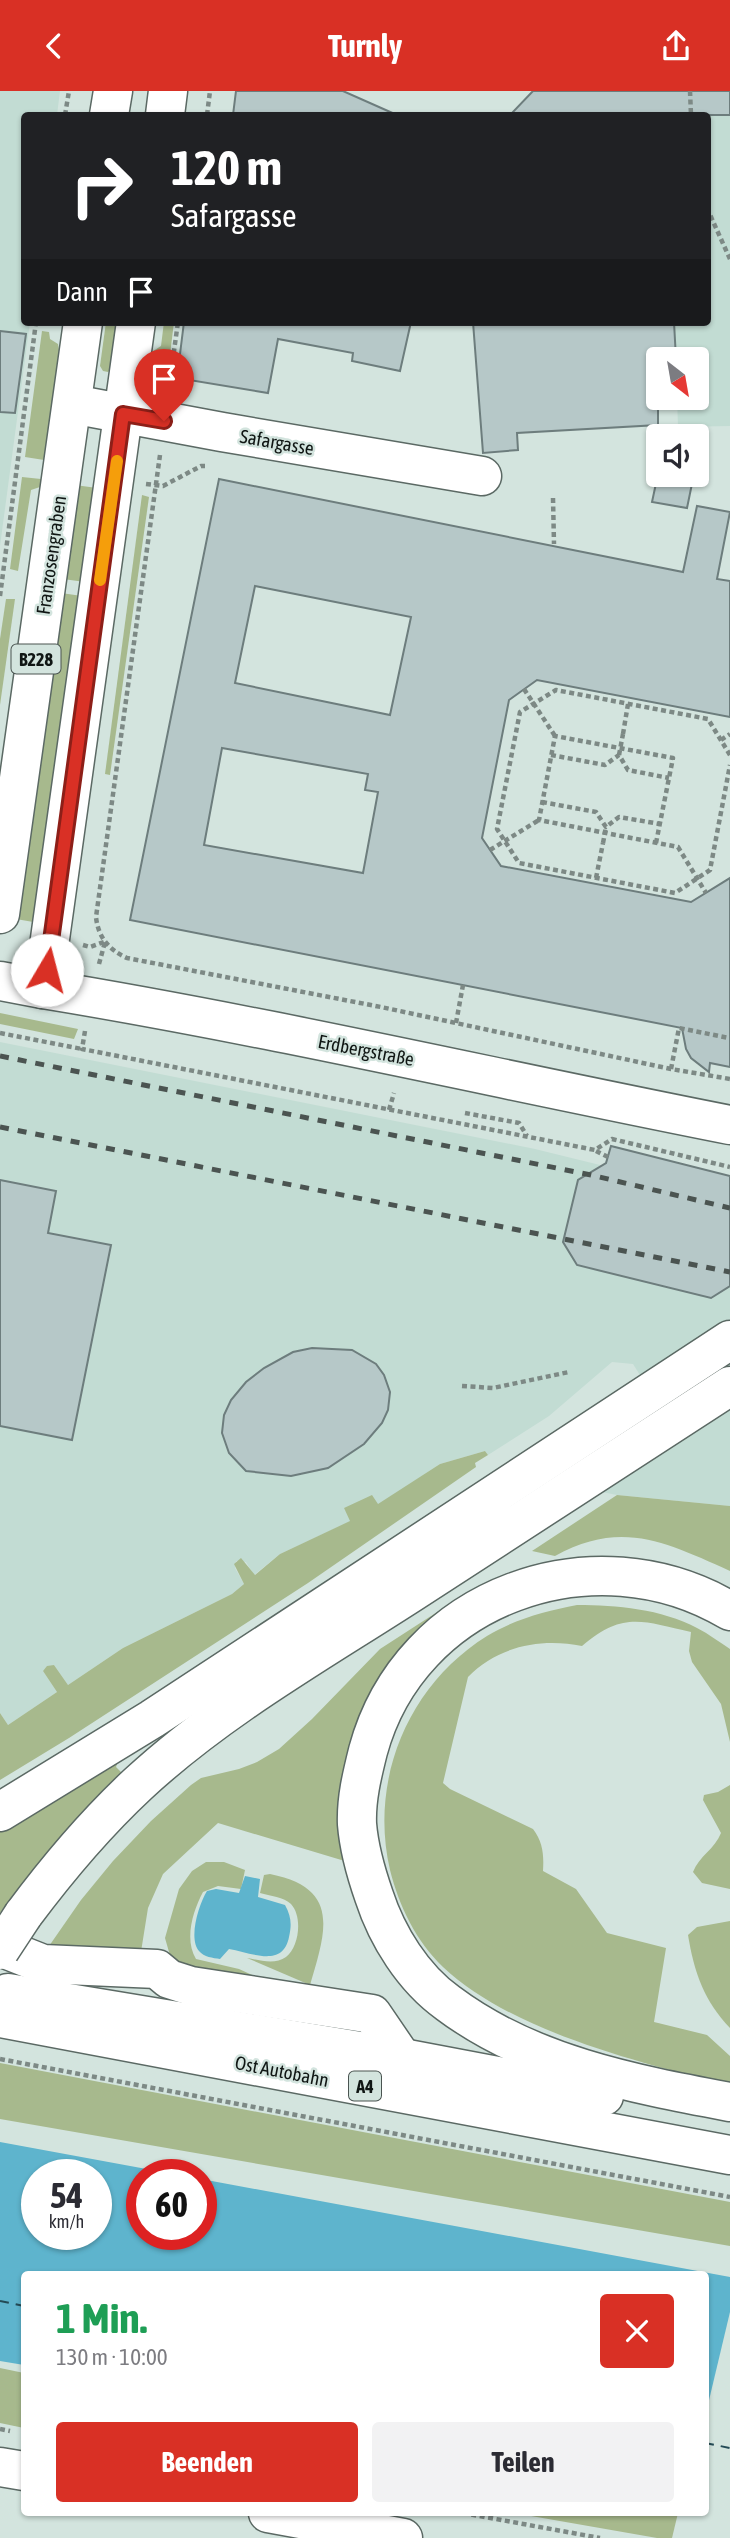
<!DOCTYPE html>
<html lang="de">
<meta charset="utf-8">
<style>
:root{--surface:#fff;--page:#f2f2f3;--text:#2b2b33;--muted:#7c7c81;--accent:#d93025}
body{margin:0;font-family:"Asap Condensed",sans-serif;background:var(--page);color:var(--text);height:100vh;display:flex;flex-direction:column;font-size:26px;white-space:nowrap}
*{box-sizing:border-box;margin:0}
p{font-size:23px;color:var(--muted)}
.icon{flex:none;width:38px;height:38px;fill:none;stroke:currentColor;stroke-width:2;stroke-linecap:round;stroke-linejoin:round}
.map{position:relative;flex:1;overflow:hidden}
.drawer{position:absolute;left:21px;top:2180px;width:688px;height:245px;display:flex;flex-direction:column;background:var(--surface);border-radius:7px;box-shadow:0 2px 5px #0004}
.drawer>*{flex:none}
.banner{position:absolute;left:21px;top:21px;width:690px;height:214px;border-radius:7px;box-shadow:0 2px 5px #0004;background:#202124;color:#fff;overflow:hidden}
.needle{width:46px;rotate:149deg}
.tools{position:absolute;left:646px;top:256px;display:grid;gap:14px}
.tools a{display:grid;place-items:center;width:63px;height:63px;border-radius:7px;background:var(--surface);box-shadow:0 2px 5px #0004;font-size:35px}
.speed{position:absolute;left:21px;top:2068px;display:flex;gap:14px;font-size:35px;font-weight:700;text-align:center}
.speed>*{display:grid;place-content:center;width:91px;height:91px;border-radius:50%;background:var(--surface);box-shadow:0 2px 5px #0004;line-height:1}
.speed small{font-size:18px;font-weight:400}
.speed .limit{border:10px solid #d22;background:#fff;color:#111}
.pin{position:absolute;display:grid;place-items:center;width:60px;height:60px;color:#fff;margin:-72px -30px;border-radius:50% 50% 50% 0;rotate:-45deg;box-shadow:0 0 7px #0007}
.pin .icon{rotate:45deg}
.me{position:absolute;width:77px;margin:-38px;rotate:8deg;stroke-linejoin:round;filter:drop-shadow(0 0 5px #0008)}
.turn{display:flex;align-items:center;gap:24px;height:147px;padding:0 35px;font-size:32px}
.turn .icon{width:91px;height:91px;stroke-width:2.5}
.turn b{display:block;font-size:49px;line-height:60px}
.then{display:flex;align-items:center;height:66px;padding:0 35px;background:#0003;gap:14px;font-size:26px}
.round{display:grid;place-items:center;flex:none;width:74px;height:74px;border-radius:7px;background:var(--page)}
.headline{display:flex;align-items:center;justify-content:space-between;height:119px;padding:0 35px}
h1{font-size:42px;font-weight:700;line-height:52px;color:#1e9e55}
.cta{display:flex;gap:14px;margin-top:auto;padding:14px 35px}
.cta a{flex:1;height:80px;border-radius:7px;background:var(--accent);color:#fff;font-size:28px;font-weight:700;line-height:80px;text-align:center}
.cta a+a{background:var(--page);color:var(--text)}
header{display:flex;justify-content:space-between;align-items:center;height:91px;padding:0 35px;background:var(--accent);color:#fff;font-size:32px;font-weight:700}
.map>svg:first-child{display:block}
</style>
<header><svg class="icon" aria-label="back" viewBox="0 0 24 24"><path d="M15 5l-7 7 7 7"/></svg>Turnly<svg class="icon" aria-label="share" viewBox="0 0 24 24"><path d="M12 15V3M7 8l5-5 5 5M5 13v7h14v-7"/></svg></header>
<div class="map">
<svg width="730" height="2447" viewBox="0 0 730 2447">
<rect width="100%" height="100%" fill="#d3e4de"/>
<!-- built -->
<g fill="#c2dcd3">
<path d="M0 0H60L57 24H24V231H30L0 455Z"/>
<path d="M668 0H730V335L678 336 677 306H696V268H676L674 231H707V24H669Z"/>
<path d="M0 951 535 1058 730 1106V1415L617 1404 551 1391 662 1319 633 1273 612 1271 549 1325 488 1364 485 1360 440 1373 378 1414 344 1417 351 1430 280 1463 254 1484 246 1471 236 1470 235 1477 244 1493 232 1503 123 1557 68 1594 54 1574 43 1580 57 1601 8 1634 0 1622Z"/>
</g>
<!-- green -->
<g fill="#a7b98d">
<path d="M106 231H119L112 277 108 281 103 280 100 275Z"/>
<path d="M164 231H174L167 288 160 296C149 287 148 278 147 264L161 255Z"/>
<path d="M42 240 49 241 50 248 58 253 59 259 44 369 25 366Z"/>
<path d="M22 386 41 388 40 396 31 399 18 480 10 478Z"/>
<path d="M75 394 97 397 85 491 63 488Z"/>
<path d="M142 404 149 406 110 684 105 683Z"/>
<path d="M61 502 82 505 39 832 16 828Z"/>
<path d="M6 508H15L0 614V548Z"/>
<path d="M0 922 78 938 74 948 0 933Z"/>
<path d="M485 1360 488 1364 475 1372 476 1376 308 1492 69 1647 0 1689V1622L8 1634 57 1601 43 1580 47 1575 54 1574 68 1594 123 1557 232 1503 244 1493 234 1473 241 1467 255 1484 280 1463 350 1430 344 1417 372 1404 378 1413 440 1373Z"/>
<path d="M617 1404 730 1415V1480C667 1452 622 1428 555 1465L532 1460Z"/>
<path d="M448 1514 449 1517 432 1532 348 1771 218 1732 163 1783 148 1817 140 1867 47 1858 81 1809 113 1770 151 1730 191 1694 201 1687 239 1678 257 1671 279 1658 312 1628 380 1558Z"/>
<path d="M577 1514C617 1514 661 1518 697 1537 709 1543 719 1551 730 1558V1651L721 1613 692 1571 689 1560 691 1541C642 1530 623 1520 582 1555 541 1547 498 1555 468 1586L443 1692 450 1698 533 1738C543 1751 544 1764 543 1780L576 1798 607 1842 666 1857 654 1931 707 1944 730 1965V1995C640 1971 512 1941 443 1876 416 1850 399 1815 390 1779 369 1689 408 1594 487 1545 515 1528 546 1520 577 1514Z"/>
<path d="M119 1668 116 1676 122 1682C76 1725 37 1771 0 1822V1739Z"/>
<path d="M730 1694V1798L702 1792 693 1781C699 1765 715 1758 721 1742L703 1709 704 1704 718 1701Z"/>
<path d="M206 1771H224L245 1779 241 1798 218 1795 203 1801C193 1820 184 1848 196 1868L239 1878 296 1904 234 1896 171 1868 165 1847 179 1798 192 1780Z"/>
<path d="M270 1783C341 1797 326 1840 310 1894L247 1867C259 1869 275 1874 286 1866 299 1856 303 1826 291 1813 284 1806 270 1805 260 1802L264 1784Z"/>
<path d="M730 1830V1937C704 1910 694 1881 688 1844L697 1836Z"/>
<path d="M0 1972 730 2111V2155L0 2028Z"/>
<path d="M0 2277 24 2282V2337L0 2332Z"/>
<path d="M514 2422H678L672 2447H657Z"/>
</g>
<!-- water -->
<g fill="#5eb4cd" fill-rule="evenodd">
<path d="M245 1785 260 1788 258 1806 285 1814C291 1825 292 1833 289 1846 283 1877 252 1862 229 1858L220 1868C213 1867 204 1866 199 1860 188 1847 199 1813 207 1800L216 1798 239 1802Z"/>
<path d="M0 2051 179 2084H142V2144H201V2088L730 2186V2402L705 2397V2184H24V2274L0 2270ZM37 2084H96V2144H37Z"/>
</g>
<!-- pier -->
<path fill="#d3e4de" d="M730 2221V2405L705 2401V2326Z"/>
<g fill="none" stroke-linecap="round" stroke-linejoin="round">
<!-- ferry -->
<g stroke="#244b56" stroke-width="2" stroke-dasharray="9 7" stroke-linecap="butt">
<path d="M0 2210 24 2215"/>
<path d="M705 2352 730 2357"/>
</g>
</g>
<!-- building -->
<g fill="#b6c8c8" stroke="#6d7d7d" stroke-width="2" fill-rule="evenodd">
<path d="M236 0H343L397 24H233Z"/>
<path d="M533 0H730V24H510Z"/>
<path d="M184 231H411L400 280 352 270 353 262 278 248 268 302 177 287Z"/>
<path d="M473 231H674L676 268H658V306L677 307H658V334L517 342 518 359 483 362Z"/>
<path d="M0 240 26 243 15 322 0 321Z"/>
<path d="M658 383H694L687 417 652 411Z"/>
<path d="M219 388 683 481 697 415 730 421 717 488 730 490V626L537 589 509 609 482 747 501 775 691 811 730 787V976L710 972 709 981 691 967 686 958 682 937 130 829ZM255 495 411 526 390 624 235 592ZM222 657 368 683 365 699 378 701 363 782 204 754Z"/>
<path d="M611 1055 730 1085V1195L711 1207 577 1174 563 1151 578 1089 606 1072Z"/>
<path d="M0 1089 56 1100 48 1142 111 1154 72 1349 0 1335Z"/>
<path d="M312 1257 352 1259 376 1273 384 1284 390 1301 388 1319 382 1332 364 1353 328 1377 291 1385 246 1380 229 1362 222 1342 224 1324 231 1309 246 1291 264 1277 293 1261Z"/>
</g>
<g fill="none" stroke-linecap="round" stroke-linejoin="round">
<defs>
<g id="minor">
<path d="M72 313 222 341 482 385"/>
<path d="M43 898C274 936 501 989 730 1034"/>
<path d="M0 1856 43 1873 157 1878 169 1888 191 1895 372 1923 402 1967"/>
</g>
<g id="major">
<path d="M109 24 113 0"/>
<path d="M165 24 168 0"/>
<path d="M0 823 83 231"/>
<path d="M0 890 43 898 136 231"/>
</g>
<g id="highway">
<path d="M730 1520C594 1439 410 1504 368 1660 362 1684 356 1708 357 1733 359 1758 366 1782 374 1805 387 1845 413 1887 448 1912 529 1973 633 1993 730 2011"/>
<path d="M0 1721 152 1628 730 1249"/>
<path d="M23 1824C58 1777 95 1733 138 1693 219 1618 318 1562 411 1502 517 1433 624 1364 730 1295"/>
<path d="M8 1902 402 1967 604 2005"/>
<path d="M0 1927 730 2064"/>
<path d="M0 2376 24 2380"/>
<path d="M268 2422 403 2447"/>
</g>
</defs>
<!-- minor casing -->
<use href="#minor" stroke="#5b6964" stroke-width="41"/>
<!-- major casing -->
<use href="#major" stroke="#5b6964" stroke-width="41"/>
<!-- highway casing -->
<use href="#highway" stroke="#5b6964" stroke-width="41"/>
<!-- path -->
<g stroke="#7d8985" stroke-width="4.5" stroke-dasharray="5 3.5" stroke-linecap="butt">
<path d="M690 0 691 24"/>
<path d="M65 24 69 0"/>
<path d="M207 24 210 0"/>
<path d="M707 117 730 168"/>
<path d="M169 296 178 231"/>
<path d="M160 364 96 826C98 846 109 859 127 867L381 916 671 978 730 988"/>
<path d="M146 393 163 395 201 375H205"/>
<path d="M553 407 554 453"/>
<path d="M0 505 36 231"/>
<path d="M524 598 555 645"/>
<path d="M623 643 628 613"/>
<path d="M721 649 730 643"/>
<path d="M551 664 605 674 619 664 628 679 669 687"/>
<path d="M730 664 708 628 556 599 520 621 497 738 519 772 675 802 710 779 730 674"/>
<path d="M542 711 596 721 606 736 619 726 660 733"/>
<path d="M656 752 673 667 555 645 539 729 678 756 706 802"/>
<path d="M490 759 539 729"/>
<path d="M596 787 603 752"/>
<path d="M83 854 90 856 104 851"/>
<path d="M99 873 105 851"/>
<path d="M456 932 463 894"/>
<path d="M85 940 82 958 595 1059 612 1048 730 1076"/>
<path d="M0 942 82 958"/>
<path d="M671 978 679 937 729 947"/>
<path d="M389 1019 394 1002"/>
<path d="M465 1022 519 1032 527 1045"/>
<path d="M596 1060 608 1066"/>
<path d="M462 1295 493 1297 569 1281"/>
<path d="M0 1968 730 2106"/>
<path d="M0 2338 10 2340"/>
<path d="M463 2422 600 2447"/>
</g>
<!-- minor -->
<use href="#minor" stroke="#fff" stroke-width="38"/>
<!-- major -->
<use href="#major" stroke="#fff" stroke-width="38"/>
<!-- highway -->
<use href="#highway" stroke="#fff" stroke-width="38"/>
<!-- rail -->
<g stroke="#4b5451" stroke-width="5" stroke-dasharray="9 9" stroke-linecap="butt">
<path d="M0 965 591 1084 730 1117"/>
<path d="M0 1036 730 1181"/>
</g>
<defs>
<path id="highway-bridge" d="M0 1859 23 1824"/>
</defs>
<!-- highway-bridge casing -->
<use href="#highway-bridge" stroke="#5b6964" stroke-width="41" stroke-linecap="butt"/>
<!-- path-bridge -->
<g stroke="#7d8985" stroke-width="4.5" stroke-dasharray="5 3.5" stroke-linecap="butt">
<path d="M619 664 623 643"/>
<path d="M603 752 606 736"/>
</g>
<!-- highway-bridge -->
<use href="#highway-bridge" stroke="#fff" stroke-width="38"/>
</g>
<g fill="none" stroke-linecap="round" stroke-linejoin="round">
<defs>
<path id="route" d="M47 879 123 323 164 330"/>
</defs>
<!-- route casing -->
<use href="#route" stroke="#8d1f18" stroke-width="18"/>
<!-- route -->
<use href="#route" stroke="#d93025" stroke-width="12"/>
<!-- slow -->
<path stroke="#f59e0b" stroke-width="12" d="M100 489 117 370"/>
</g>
<g text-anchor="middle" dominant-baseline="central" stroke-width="5" stroke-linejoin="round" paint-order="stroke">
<!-- shield labels -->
<g fill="#d3e4de" stroke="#4a5451" stroke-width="2">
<rect x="11.5" y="553.5" width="49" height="29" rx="5"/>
<rect x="349" y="1980.5" width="32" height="29" rx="5"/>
</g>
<g font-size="18" font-weight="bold" fill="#101614">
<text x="36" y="568">B228</text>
<text x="365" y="1995">A4</text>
</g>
<!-- street labels -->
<g font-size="19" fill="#101614" stroke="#d3e4de">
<text transform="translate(277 351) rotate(10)">Safargasse</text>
<text transform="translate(51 464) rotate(-82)">Franzosengraben</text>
<text transform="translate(366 959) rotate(11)">Erdbergstraße</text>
<text transform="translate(282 1980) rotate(11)">Ost Autobahn</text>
</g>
</g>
</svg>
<div class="tools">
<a><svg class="needle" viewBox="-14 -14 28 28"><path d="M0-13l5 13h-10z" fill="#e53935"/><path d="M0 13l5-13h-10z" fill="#7c7c81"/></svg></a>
<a><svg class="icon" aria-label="sound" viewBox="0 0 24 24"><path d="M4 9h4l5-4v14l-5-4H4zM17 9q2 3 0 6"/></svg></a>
</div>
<div class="speed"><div>54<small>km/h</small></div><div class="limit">60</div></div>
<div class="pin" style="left:164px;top:330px;background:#d93025"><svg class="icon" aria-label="arrive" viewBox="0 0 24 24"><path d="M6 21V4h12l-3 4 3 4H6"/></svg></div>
<svg class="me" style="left:47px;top:879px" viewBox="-20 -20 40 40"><circle r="19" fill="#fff"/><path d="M0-13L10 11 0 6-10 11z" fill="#d93025"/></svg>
<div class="banner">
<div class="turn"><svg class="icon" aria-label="right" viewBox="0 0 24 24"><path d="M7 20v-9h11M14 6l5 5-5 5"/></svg><div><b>120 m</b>Safargasse</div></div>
<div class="then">Dann<svg class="icon" aria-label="arrive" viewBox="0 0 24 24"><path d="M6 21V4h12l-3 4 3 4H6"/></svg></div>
</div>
<section class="drawer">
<div class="headline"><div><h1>1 Min.</h1><p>130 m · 10:00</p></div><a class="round" style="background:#d93025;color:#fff"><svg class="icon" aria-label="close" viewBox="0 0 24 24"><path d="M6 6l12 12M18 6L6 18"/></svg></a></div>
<div class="cta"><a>Beenden</a><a>Teilen</a></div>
</section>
</div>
